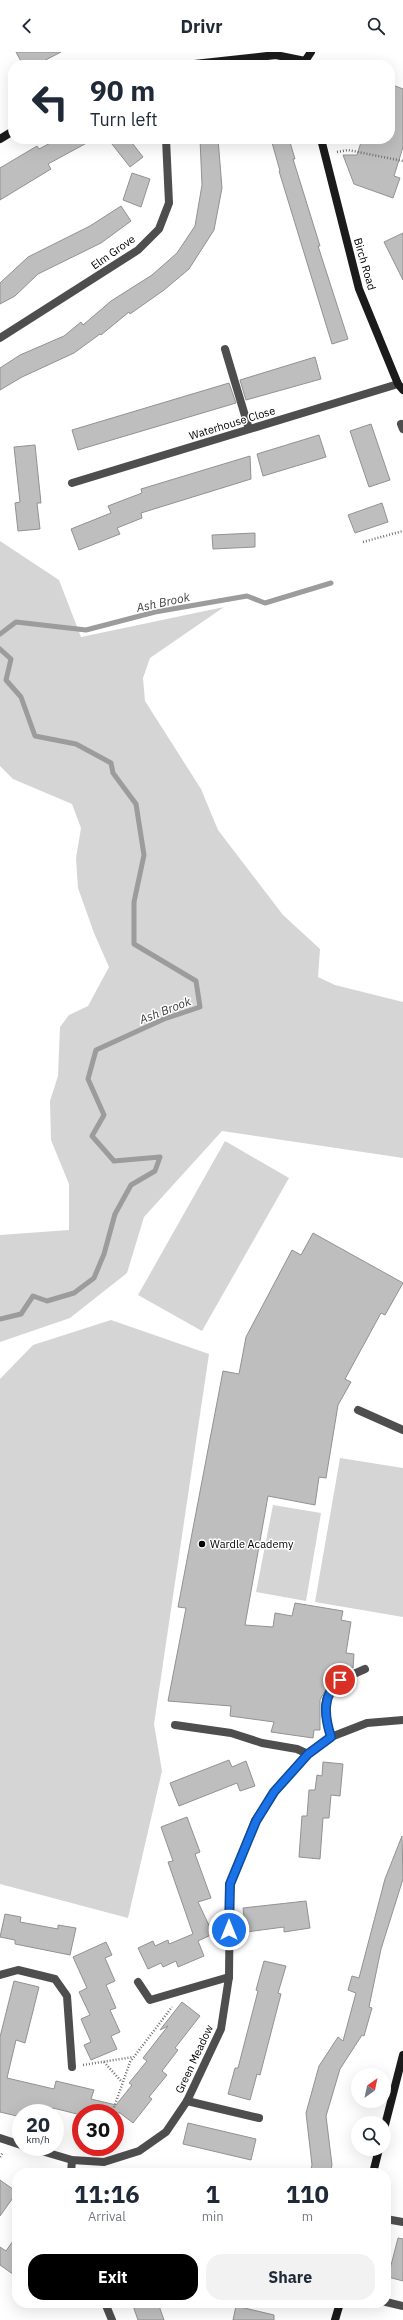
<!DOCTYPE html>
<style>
:root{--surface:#fff;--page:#f2f2f3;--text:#1f2937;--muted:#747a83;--accent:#000}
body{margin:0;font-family:"IBM Plex Sans",sans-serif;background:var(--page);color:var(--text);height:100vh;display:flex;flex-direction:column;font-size:15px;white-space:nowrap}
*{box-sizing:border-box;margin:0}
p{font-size:13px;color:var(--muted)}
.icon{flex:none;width:22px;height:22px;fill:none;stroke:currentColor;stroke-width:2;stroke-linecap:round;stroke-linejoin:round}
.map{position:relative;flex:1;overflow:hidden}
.sheet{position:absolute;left:12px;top:2116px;width:379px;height:140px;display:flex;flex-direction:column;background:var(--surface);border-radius:16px;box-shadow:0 4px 16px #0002}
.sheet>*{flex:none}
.guide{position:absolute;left:8px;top:8px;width:387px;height:84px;border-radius:16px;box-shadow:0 4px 16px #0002;background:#fff;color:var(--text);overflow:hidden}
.needle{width:26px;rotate:33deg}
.buttons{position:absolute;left:351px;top:2016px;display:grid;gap:8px}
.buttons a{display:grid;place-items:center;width:40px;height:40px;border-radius:50%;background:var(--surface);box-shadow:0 4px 16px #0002;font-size:20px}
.speed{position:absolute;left:12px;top:2052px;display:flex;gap:8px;font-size:20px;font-weight:700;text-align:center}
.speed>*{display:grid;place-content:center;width:52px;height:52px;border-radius:50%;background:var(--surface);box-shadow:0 4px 16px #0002;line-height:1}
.speed small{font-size:10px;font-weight:400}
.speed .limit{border:6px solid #d22;background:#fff;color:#111}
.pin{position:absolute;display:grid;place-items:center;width:34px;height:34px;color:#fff;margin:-17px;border:2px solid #fff;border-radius:50%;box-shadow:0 1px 4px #0007}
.me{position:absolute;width:44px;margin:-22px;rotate:0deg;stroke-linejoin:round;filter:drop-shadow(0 0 3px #0008)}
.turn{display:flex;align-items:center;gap:14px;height:84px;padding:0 16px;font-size:18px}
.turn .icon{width:52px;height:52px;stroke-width:2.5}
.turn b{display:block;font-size:28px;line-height:34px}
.eta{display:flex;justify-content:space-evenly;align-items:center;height:68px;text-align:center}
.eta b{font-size:24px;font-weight:700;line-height:28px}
.button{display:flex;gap:8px;margin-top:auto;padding:8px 16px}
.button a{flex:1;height:46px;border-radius:16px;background:var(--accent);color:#fff;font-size:16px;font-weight:700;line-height:46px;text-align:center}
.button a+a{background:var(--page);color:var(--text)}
header{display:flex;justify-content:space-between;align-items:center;height:52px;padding:0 16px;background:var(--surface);font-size:18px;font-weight:700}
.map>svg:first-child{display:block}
</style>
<header><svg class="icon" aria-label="back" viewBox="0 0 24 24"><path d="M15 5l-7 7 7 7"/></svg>Drivr<svg class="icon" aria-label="search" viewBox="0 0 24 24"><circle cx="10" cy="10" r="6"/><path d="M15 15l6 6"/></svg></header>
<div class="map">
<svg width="403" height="2268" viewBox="0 0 403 2268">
<rect width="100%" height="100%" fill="#fff"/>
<!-- green -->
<g fill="#d5d5d5">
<path d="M0 489 59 528 81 585 224 555 150 606 143 626 145 649 201 737 218 778 283 863 320 897 318 925 335 933 403 950V1106L222 1079 144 1165 127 1221 70 1266 0 1290V1183L69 1178V1132L51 1088 50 1049 58 1024 60 975 69 963 88 954 109 915 94 881 78 836 76 806 81 776 72 752 13 727 0 714Z"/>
<path d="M225 1089 289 1126 202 1279 138 1243Z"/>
<path d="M111 1268 209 1302 154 1672 162 1719 128 1866 0 1832V1327L33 1293Z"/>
<path d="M340 1406 403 1416V1565L315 1550Z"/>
<path d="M273 1453 321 1461 306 1549 256 1540Z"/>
</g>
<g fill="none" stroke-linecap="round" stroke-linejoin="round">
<!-- stream -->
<g stroke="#9c9c9c" stroke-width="5">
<path d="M0 582 16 570 86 578 155 560 247 544 265 551 331 531"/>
<path d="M0 597 11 607 6 628 21 645 35 684 76 692 111 711 113 721 136 752 144 803 134 850V892L196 929 200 955 164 967 96 998 88 1027 104 1063 92 1084 114 1109 160 1105 155 1119 131 1133 115 1162 104 1202 94 1226 74 1241 47 1249 33 1244 21 1262 0 1267"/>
</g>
</g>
<!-- building -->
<g fill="#bebebe" stroke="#929292">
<path d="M16 0H61L36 13H23Z"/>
<path d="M390 32 403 37V95L394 124 400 126 393 146 354 132 343 103H357L362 87H390Z"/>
<path d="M58 87H94L48 112 51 117 0 148V116L37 94 39 97Z"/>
<path d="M108 87H129L143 105 130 115Z"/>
<path d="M200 87H218L222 136 214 178 189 217 164 238 130 262 129 260 101 283 100 282 74 301 22 325 0 338V316L20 303 64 284 81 270 83 273 111 249 152 223 177 201 195 174 202 133Z"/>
<path d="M271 87H289L295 107H293L320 194H318L348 287 332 292 279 119H280Z"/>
<path d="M132 121 150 127 141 155 123 148Z"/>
<path d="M121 154 131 169 101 191 38 222 15 244 0 252V231L28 205 90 174Z"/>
<path d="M403 181V228L384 190Z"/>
<path d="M315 305 321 327 246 348 240 328Z"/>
<path d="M229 331 236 351 78 398 72 378Z"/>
<path d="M371 372 390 428 369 435 350 379Z"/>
<path d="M319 383 326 405 263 424 257 402Z"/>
<path d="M35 393 41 451H37L40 477 18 479 15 451 20 450 14 395Z"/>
<path d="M250 404 251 427 141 461 142 466 117 476 120 482 79 498 71 477 111 461 108 454 142 441 141 437Z"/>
<path d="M382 451 388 470 355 481 348 463Z"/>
<path d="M255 481V495L213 497 212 483Z"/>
<path d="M313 1181 403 1231 385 1263 381 1261 345 1327 351 1330 338 1353 326 1426 319 1425 315 1453 268 1444 245 1573 273 1575 275 1561 292 1564 295 1551 343 1559 341 1568 351 1570 346 1601 354 1602 353 1616 332 1614 328 1633 320 1648V1678H314L313 1686 271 1680 274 1670 230 1664 231 1654 168 1649 186 1556 178 1555 223 1319 239 1322 246 1285 292 1198 301 1203Z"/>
<path d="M229 1708 232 1715 246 1709 255 1734 240 1739 237 1731 179 1754 170 1731Z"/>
<path d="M323 1710 343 1712 340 1744 331 1743 329 1766H323L320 1807 299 1805 302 1764H307L309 1738H315L317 1723 322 1724Z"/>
<path d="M187 1765 200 1800 195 1802 211 1846 198 1850 213 1882 198 1889 204 1904 178 1915 176 1909 163 1915 161 1911 148 1917 138 1896 153 1889 155 1894 168 1888 169 1892 193 1882 168 1810 173 1809 161 1775Z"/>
<path d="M402 1784 403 1827 381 1897 369 1955 372 1956 364 1984 362 1983 340 2017 326 2064 332 2113 330 2121H310L312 2113 306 2061 319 2014 338 1985 343 1989 356 1941 348 1938 352 1924 359 1926 385 1827Z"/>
<path d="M306 1849 310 1876 284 1880V1875L246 1880 243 1856Z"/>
<path d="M5 1862 21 1865 20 1870 58 1877V1873L76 1876 70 1903 15 1892V1888L0 1885Z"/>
<path d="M106 1890 112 1903 105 1906 115 1929 106 1933 116 1956 110 1958 120 1980 111 1984 117 1997 91 2008 84 1993 91 1990 81 1967 90 1963 79 1940 87 1936 73 1905Z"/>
<path d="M264 1909 286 1914 278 1941 281 1942 260 2023 257 2022 250 2048 228 2042 235 2016H238L258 1939 256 1938Z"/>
<path d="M14 1929 39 1935 25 1991 16 1988 7 2026 54 2037 56 2029 94 2038 91 2047 116 2053 132 2033 129 2031 147 2009 143 2006 168 1974 160 1978 182 1950 200 1964 175 1996 178 1998 162 2019 167 2023 149 2045 152 2047 133 2071 120 2061H81V2063L53 2056 52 2061 26 2058 25 2061H21V2065L0 2060V1985Z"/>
<path d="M188 2071 256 2087 251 2108 183 2092Z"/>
<path d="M0 2128 17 2140 0 2164Z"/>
<path d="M17 2183V2225L0 2213V2195L6 2199Z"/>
<path d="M398 2186 403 2187V2229L388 2225Z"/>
<path d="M132 2251H158L164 2268H138Z"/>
<path d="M236 2254 274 2263V2268H233Z"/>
</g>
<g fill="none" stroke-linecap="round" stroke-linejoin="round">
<!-- path -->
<g stroke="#707070" stroke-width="2.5" stroke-dasharray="1 2" stroke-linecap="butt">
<path d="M337 100 348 98 403 109"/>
<path d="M363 490 403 479"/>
<path d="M104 2010 122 2030"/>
<path d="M83 2013 133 2005"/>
<path d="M112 2061 130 2010 172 1955"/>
<path d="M0 2105 3 2100"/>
</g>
<!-- lane -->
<g stroke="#4e4e4e" stroke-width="8">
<path d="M225 297 249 377"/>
<path d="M401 372 403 377"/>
<path d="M358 1358 403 1378"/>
<path d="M175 1673 231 1681 262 1691 297 1697 308 1702"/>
<path d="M331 1685C317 1642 328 1633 365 1617"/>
<path d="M386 2167 403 2170"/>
</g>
<!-- street -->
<g stroke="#4e4e4e" stroke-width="8">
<path d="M0 286 138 198 159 177 169 151 166 87"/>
<path d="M72 431 398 332"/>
<path d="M0 1923 18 1918 55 1927 67 1944 72 2015"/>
<path d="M138 1930 150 1948 229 1925"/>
<path d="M187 2049 259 2066"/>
<path d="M0 2086 21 2093"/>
<path d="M28 2095 72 2108 104 2110 139 2099 166 2080 187 2049 221 1977 229 1925 230 1832 255 1769 274 1740 308 1702 331 1685 367 1671 403 1668"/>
<path d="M71 2121 72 2108"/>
<path d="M386 2250 403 2254"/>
<path d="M105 2251 112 2268"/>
</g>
<!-- secondary -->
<g stroke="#1b1b1b" stroke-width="8">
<path d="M305 9 311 0"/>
<path d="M185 13 276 3 305 9"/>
<path d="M0 87 13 79"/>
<path d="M321 87 359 237 398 332 403 338"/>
<path d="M384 2077 403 2003"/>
<path d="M373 2121 379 2097"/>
<path d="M335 2268 340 2251"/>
</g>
</g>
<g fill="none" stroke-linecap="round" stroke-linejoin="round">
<defs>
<path id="route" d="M229 1878 230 1832 256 1769 274 1740 308 1702 331 1685C324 1663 322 1643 340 1628"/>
</defs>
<!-- route casing -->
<use href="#route" stroke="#114b97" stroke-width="10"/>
<!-- route -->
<use href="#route" stroke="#1a73e8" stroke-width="7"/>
</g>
<!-- markers -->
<circle fill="#000" stroke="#fff" stroke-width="1.5" cx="202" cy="1492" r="4"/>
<g text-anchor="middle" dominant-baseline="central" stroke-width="3" stroke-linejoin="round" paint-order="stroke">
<!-- street labels -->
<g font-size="11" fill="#000" stroke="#fff">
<text transform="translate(113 200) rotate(-35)">Elm Grove</text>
<text transform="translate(365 212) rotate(74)">Birch Road</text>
<text transform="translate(232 371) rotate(-17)">Waterhouse Close</text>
<text transform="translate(194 2007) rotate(-65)">Green Meadow</text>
</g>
<!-- poi labels -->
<g font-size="11" fill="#000" stroke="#fff" text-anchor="start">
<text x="210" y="1492">Wardle Academy</text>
</g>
<!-- water labels -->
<g font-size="12" font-style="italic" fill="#3d3d3d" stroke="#fff">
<text transform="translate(163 550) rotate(-12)">Ash Brook</text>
<text transform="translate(165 958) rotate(-21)">Ash Brook</text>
</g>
</g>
</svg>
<div class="buttons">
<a><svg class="needle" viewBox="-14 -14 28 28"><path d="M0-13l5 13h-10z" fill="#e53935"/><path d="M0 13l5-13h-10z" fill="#747a83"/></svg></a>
<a><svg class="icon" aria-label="search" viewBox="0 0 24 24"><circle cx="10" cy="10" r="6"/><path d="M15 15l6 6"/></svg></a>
</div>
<div class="speed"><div>20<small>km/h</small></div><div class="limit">30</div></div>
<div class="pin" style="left:340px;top:1628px;background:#d93025"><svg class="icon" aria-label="arrive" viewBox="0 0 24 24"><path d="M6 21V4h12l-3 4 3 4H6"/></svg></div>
<svg class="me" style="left:229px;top:1878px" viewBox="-20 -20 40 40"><circle r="17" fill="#1a73e8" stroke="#fff" stroke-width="3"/><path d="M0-11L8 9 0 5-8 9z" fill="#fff"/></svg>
<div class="guide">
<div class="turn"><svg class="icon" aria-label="left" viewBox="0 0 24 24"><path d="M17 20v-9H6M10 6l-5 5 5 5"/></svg><div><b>90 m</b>Turn left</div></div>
</div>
<section class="sheet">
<div class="eta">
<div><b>11:16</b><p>Arrival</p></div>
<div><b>1</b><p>min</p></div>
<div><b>110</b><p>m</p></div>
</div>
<div class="button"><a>Exit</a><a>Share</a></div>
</section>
</div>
